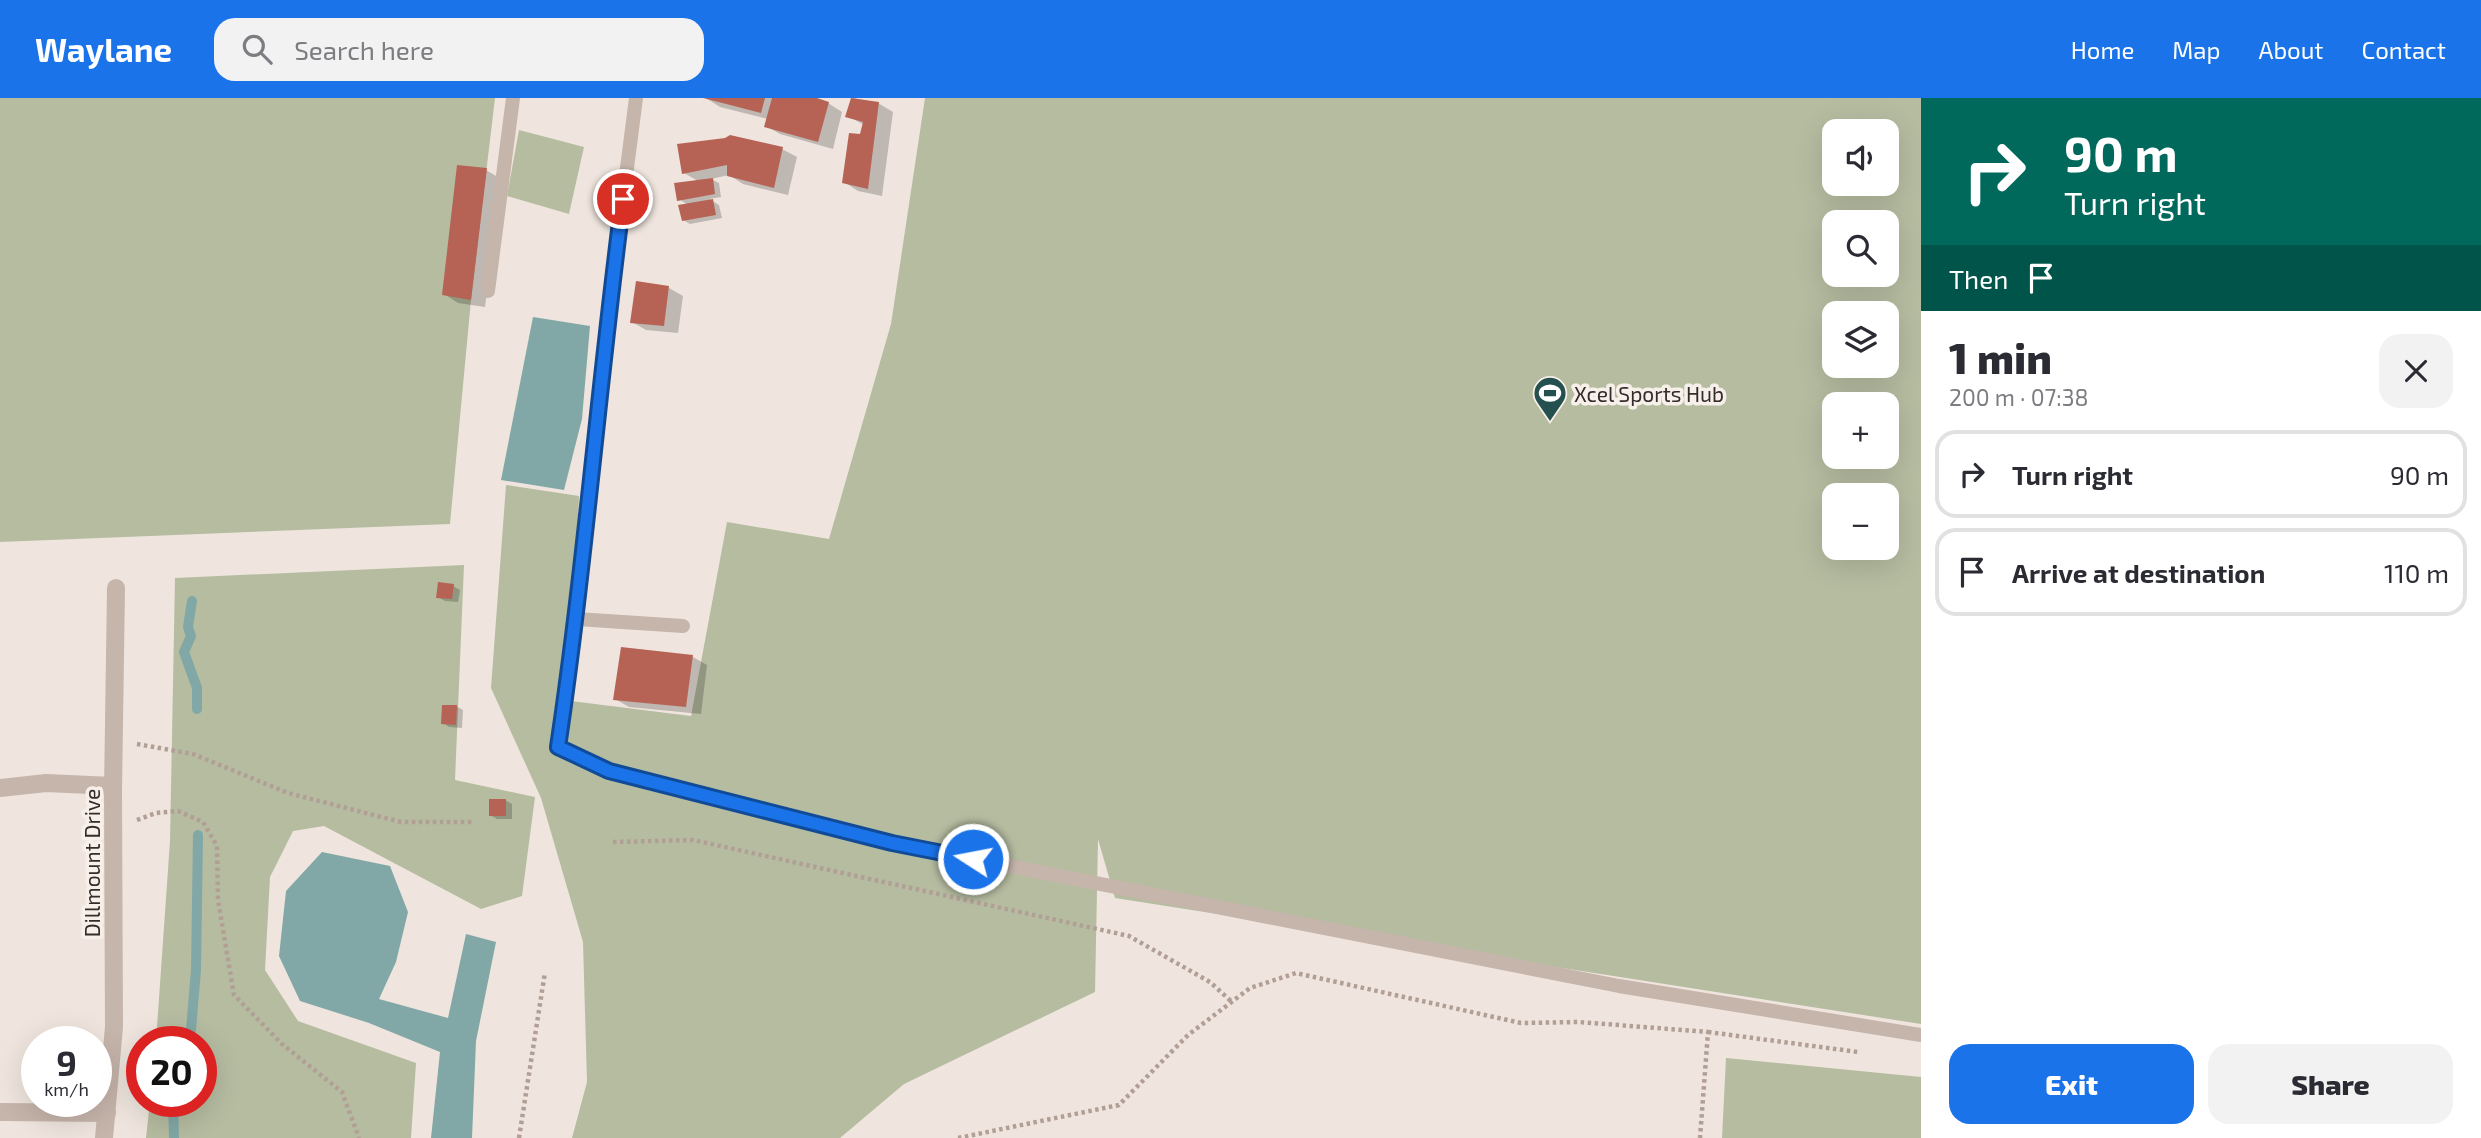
<!DOCTYPE html>
<meta charset="utf-8">
<style>
:root{--surface:#fff;--page:#f2f2f3;--text:#2b2b33;--muted:#7c7c81;--line:#e1e1e2;--accent:#1a73e8}
body{margin:0;font-family:"Exo 2",sans-serif;background:var(--page);color:var(--text);height:100vh;display:flex;flex-direction:column;font-size:26px;white-space:nowrap}
*{box-sizing:border-box;margin:0}
p{font-size:23px;color:var(--muted)}
.icon{flex:none;width:38px;height:38px;fill:none;stroke:currentColor;stroke-width:2;stroke-linecap:round;stroke-linejoin:round}
.map{position:relative;flex:1;overflow:hidden}
.sheet{display:flex;flex-direction:column;background:var(--surface);width:560px}
.sheet>*{flex:none}
.banner{background:#00695c;color:#fff;overflow:hidden}
.fabs{position:absolute;left:1822px;top:21px;display:grid;gap:14px}
.fabs a{display:grid;place-items:center;width:77px;height:77px;border-radius:14px;background:var(--surface);box-shadow:0 7px 28px #0002;font-size:35px}
.speed{position:absolute;left:21px;top:928px;display:flex;gap:14px;font-size:35px;font-weight:700;text-align:center}
.speed>*{display:grid;place-content:center;width:91px;height:91px;border-radius:50%;background:var(--surface);box-shadow:0 7px 28px #0002;line-height:1}
.speed small{font-size:18px;font-weight:400}
.speed .limit{border:10px solid #d22;background:#fff;color:#111}
.pin{position:absolute;display:grid;place-items:center;width:60px;height:60px;color:#fff;margin:-30px;border:4px solid #fff;border-radius:50%;box-shadow:0 2px 7px #0007}
.me{position:absolute;width:77px;margin:-38px;rotate:281deg;stroke-linejoin:round;filter:drop-shadow(0 0 5px #0008)}
.turn{display:flex;align-items:center;gap:24px;height:147px;padding:0 28px;font-size:32px}
.turn .icon{width:91px;height:91px;stroke-width:2.5}
.turn b{display:block;font-size:49px;line-height:60px}
.then{display:flex;align-items:center;height:66px;padding:0 28px;background:#0003;gap:14px;font-size:26px}
.round{display:grid;place-items:center;flex:none;width:74px;height:74px;border-radius:21px;background:var(--page)}
.summary{display:flex;align-items:center;justify-content:space-between;height:119px;padding:0 28px}
h1{font-size:42px;font-weight:800;line-height:52px}
.primary-button{display:flex;gap:14px;margin-top:auto;padding:14px 28px}
.primary-button a{flex:1;height:80px;border-radius:21px;background:var(--accent);color:#fff;font-size:28px;font-weight:800;line-height:80px;text-align:center}
.primary-button a+a{background:var(--page);color:var(--text)}
ul{padding:0;list-style:none}
li{display:flex;align-items:center;gap:21px;height:88px;margin:0 14px 10px;padding:0 14px;border:4px solid var(--line);border-radius:21px}
li div{flex:1}
li b{display:block;font-size:26px}
li em{font-style:normal}
header{display:flex;align-items:center;gap:42px;box-sizing:border-box;height:98px;padding:0 35px;background:var(--accent);color:#fff}
header strong{font-size:33px}
nav{display:flex;gap:38px;margin-inline-start:auto;font-size:24px}
.search{width:490px;height:63px;background:var(--page);display:flex;align-items:center;gap:18px;box-sizing:border-box;padding:0 24px;border-radius:21px;color:var(--muted);font-size:26px}
main{display:flex;flex:1;min-height:0}
.map>svg:first-child{display:block}
</style>
<header>
<strong>Waylane</strong>
<div class="search"><svg class="icon" aria-label="search" viewBox="0 0 24 24"><circle cx="10" cy="10" r="6"/><path d="M15 15l6 6"/></svg>Search here</div>
<nav><a>Home</a><a>Map</a><a>About</a><a>Contact</a></nav>
</header>
<main>
<div class="map">
<svg width="1921" height="1040" viewBox="0 0 1921 1040">
<rect width="100%" height="100%" fill="#efe5de"/>
<!-- green -->
<g fill="#b5bca0" fill-rule="evenodd">
<path d="M0 0H495L471 202 450 426 0 444Z"/>
<path d="M925 0H1921V926L1115 800 1098 741 1095 894 904 986 840 1040H572L587 984 583 844 541 700 491 590 506 387 579 398 571 603 691 618 727 424 829 441 891 226ZM1834 33H1886V86H1834ZM1834 124H1886V177H1834ZM1834 215H1886V268H1834ZM1834 306H1886V359H1834ZM1834 397H1886V450H1834Z"/>
<path d="M519 32 584 49 569 116 507 98Z"/>
<path d="M464 467 455 682 535 699 522 798 481 811 324 728 293 733 270 779 265 872 298 923 416 965 411 1040H146L150 1003H201V943H156L170 743 175 480Z"/>
<path d="M1726 960 1921 979V1040H1722Z"/>
</g>
<!-- water -->
<g fill="#81a8a6">
<path d="M533 219 590 228 582 321 564 392 501 382Z"/>
<path d="M322 754 390 768 408 814 396 864 379 901 448 920 466 836 496 844 476 943 472 1040H431L440 954 369 925 300 903 279 858 286 793Z"/>
</g>
<!-- shadow -->
<g fill="#0003">
<path d="M706 0H811L828 5 842 14 833 51 780 36 766 28 768 21 720 9Z"/>
<path d="M853 0 878 5 893 14 882 98 858 93 844 84 864 27 848 18Z"/>
<path d="M782 51 797 59 788 97 743 86 729 77 711 81 719 85 721 99 709 101 719 107 722 120 690 126 683 122 688 107 679 101 698 83 684 75Z"/>
<path d="M486 72 501 81 485 209 458 205 444 196Z"/>
<path d="M669 190 683 198 678 235 646 232 632 224Z"/>
<path d="M453 488 460 492 458 504 445 503 438 499Z"/>
<path d="M693 559 707 567 701 616 629 609 615 601Z"/>
<path d="M456 608 463 612 462 630 449 629 443 625Z"/>
<path d="M505 702 512 706V721H497L490 717Z"/>
</g>
<g fill="none" stroke-linecap="round" stroke-linejoin="round">
<!-- stream -->
<g stroke="#81a8a6" stroke-width="10">
<path d="M192 503 188 529 191 538 184 554 197 590V611"/>
<path d="M190 943 196 872 198 737"/>
<path d="M173 1003 174 1040"/>
</g>
</g>
<!-- building -->
<g fill="#b66355">
<path d="M703 0H765L761 15Z"/>
<path d="M772 0H817L829 4 818 44 764 29Z"/>
<path d="M851 0 879 4 868 91 842 85 849 35 860 36 863 24 845 19Z"/>
<path d="M730 37 783 49 774 90 727 78V67L682 76 677 46 725 40Z"/>
<path d="M457 67 487 70 471 202 442 197Z"/>
<path d="M713 80 715 96 677 103 674 85Z"/>
<path d="M713 101 716 117 682 123 678 107Z"/>
<path d="M636 183 669 188 664 228 630 225Z"/>
<path d="M438 484 454 486 452 501 436 500Z"/>
<path d="M621 549 693 557 686 609 613 602Z"/>
<path d="M442 607H457L456 627 441 626Z"/>
<rect x="489" y="701" width="17" height="17"/>
</g>
<g fill="none" stroke-linecap="round" stroke-linejoin="round">
<!-- path -->
<g stroke="#b19f96" stroke-width="4.5" stroke-dasharray="3.5 3.5" stroke-linecap="butt">
<path d="M137 646 193 656 288 695 401 724H473"/>
<path d="M137 722 156 715 178 713 203 724 217 748 218 802 234 897 282 946 342 994 359 1040"/>
<path d="M613 744 693 742 1129 838 1210 884 1232 904"/>
<path d="M1708 934 1858 954"/>
<path d="M519 1040 545 874"/>
<path d="M958 1040 1119 1007 1188 937 1250 890 1296 875 1521 925 1579 924 1708 934 1700 1040"/>
</g>
<!-- service -->
<g stroke="#c6b5ab" stroke-width="14">
<path d="M636 0 610 202 577 521 558 649 609 672 892 745 1619 888 1921 937"/>
<path d="M488 193 513 0"/>
<path d="M577 521 683 528"/>
</g>
<!-- minor -->
<g stroke="#c6b5ab" stroke-width="18">
<path d="M0 690 46 685 113 688"/>
<path d="M0 1014 107 1015"/>
<path d="M104 1040 114 929 113 693 116 490"/>
</g>
</g>
<g fill="none" stroke-linecap="round" stroke-linejoin="round">
<defs>
<path id="route" d="M623 101C599 283 585 467 558 649L609 673 892 745 973 761"/>
</defs>
<!-- route casing -->
<use href="#route" stroke="#114b97" stroke-width="18"/>
<!-- route -->
<use href="#route" stroke="#1a73e8" stroke-width="12"/>
</g>
<!-- icons -->
<defs>
<symbol id="stadium-pin" viewBox="-11 -11 22 30"><path d="M0 17L-7.5 6A9.5 9.5 0 1 1 7.5 6Z" fill="#24514f" stroke="#f7f0ea"/><path d="M0-5a6.5 5 0 1 0 0 10a6.5 5 0 1 0 0-10ZM-3.5-1.8h7v3.6h-7Z" fill="#fff"/></symbol>
</defs>
<g fill-rule="evenodd">
<use href="#stadium-pin" x="1531" y="276" width="38" height="52"/>
</g>
<g text-anchor="middle" dominant-baseline="central" stroke-width="7" stroke-linejoin="round" paint-order="stroke">
<!-- poi labels -->
<g font-size="21" fill="#352c29" stroke="#f7f0ea" text-anchor="start">
<text x="1574" y="295">Xcel Sports Hub</text>
</g>
<!-- street labels -->
<g font-size="21" fill="#352c29" stroke="#f7f0ea">
<text transform="translate(91 765) rotate(-90)">Dillmount Drive</text>
</g>
</g>
</svg>
<div class="fabs">
<a><svg class="icon" aria-label="sound" viewBox="0 0 24 24"><path d="M4 9h4l5-4v14l-5-4H4zM17 9q2 3 0 6"/></svg></a>
<a><svg class="icon" aria-label="search" viewBox="0 0 24 24"><circle cx="10" cy="10" r="6"/><path d="M15 15l6 6"/></svg></a>
<a><svg class="icon" aria-label="layers" viewBox="0 0 24 24"><path d="M12 4l9 5-9 5-9-5zM3 14l9 5 9-5"/></svg></a>
<a>+</a>
<a>−</a>
</div>
<div class="speed"><div>9<small>km/h</small></div><div class="limit">20</div></div>
<div class="pin" style="left:623px;top:101px;background:#d93025"><svg class="icon" aria-label="arrive" viewBox="0 0 24 24"><path d="M6 21V4h12l-3 4 3 4H6"/></svg></div>
<svg class="me" style="left:973px;top:761px" viewBox="-20 -20 40 40"><circle r="17" fill="#1a73e8" stroke="#fff" stroke-width="3"/><path d="M0-11L8 9 0 5-8 9z" fill="#fff"/></svg>
</div>
<section class="sheet">
<div class="banner">
<div class="turn"><svg class="icon" aria-label="right" viewBox="0 0 24 24"><path d="M7 20v-9h11M14 6l5 5-5 5"/></svg><div><b>90 m</b>Turn right</div></div>
<div class="then">Then<svg class="icon" aria-label="arrive" viewBox="0 0 24 24"><path d="M6 21V4h12l-3 4 3 4H6"/></svg></div>
</div>
<div class="summary"><div><h1>1 min</h1><p>200 m · 07:38</p></div><a class="round"><svg class="icon" aria-label="close" viewBox="0 0 24 24"><path d="M6 6l12 12M18 6L6 18"/></svg></a></div>
<ul>
<li><svg class="icon" aria-label="right" viewBox="0 0 24 24"><path d="M7 20v-9h11M14 6l5 5-5 5"/></svg><div><b>Turn right</b></div><em>90 m</em></li>
<li><svg class="icon" aria-label="arrive" viewBox="0 0 24 24"><path d="M6 21V4h12l-3 4 3 4H6"/></svg><div><b>Arrive at destination</b></div><em>110 m</em></li>
</ul>
<div class="primary-button"><a>Exit</a><a>Share</a></div>
</section>
</main>
